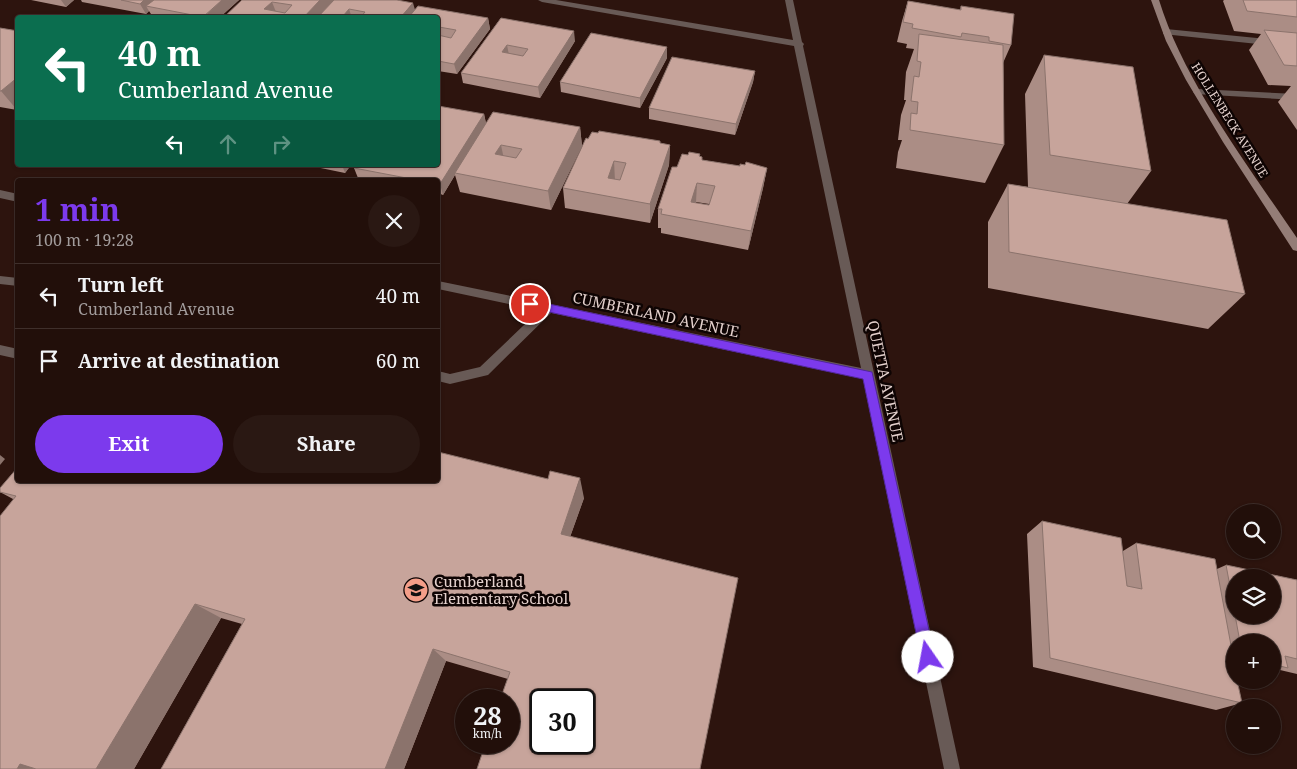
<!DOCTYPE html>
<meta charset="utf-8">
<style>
:root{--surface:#220f0a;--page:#2a1813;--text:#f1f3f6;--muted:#a29c9c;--line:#3f2f2b;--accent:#7c3aed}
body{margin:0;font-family:"Noto Serif",serif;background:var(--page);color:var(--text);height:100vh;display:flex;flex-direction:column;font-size:19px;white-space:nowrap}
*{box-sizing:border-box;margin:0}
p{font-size:16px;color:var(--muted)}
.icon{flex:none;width:28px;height:28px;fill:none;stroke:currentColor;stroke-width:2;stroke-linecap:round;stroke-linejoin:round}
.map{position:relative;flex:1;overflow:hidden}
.side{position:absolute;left:15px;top:178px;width:425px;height:305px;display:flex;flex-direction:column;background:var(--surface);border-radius:5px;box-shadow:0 1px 4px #0004,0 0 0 1px var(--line)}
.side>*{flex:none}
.hud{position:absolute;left:15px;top:15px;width:425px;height:152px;border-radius:5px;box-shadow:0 1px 4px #0004,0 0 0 1px var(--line);background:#0b6e4f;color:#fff;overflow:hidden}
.fabs{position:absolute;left:1226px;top:504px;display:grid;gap:10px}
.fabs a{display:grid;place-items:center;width:55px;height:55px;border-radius:50%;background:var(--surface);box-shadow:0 1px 4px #0004,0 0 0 1px var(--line);font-size:25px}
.speed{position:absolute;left:455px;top:689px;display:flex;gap:10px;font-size:25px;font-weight:700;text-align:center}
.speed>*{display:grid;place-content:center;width:65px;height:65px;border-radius:50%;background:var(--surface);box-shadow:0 1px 4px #0004,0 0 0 1px var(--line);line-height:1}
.speed small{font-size:12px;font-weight:400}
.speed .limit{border:2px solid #111;border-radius:8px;background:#fff;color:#111}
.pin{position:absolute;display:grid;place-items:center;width:42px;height:42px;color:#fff;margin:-21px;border:2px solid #fff;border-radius:50%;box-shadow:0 1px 5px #0007}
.me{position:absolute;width:55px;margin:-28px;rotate:348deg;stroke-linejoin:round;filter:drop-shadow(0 0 4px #0008)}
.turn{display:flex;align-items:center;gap:18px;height:105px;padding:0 20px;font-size:22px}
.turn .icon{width:65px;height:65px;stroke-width:2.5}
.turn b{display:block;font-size:35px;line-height:42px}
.lanes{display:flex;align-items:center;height:48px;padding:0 20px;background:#0003;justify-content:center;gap:25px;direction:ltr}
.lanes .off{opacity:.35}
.round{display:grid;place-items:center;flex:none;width:52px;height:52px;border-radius:26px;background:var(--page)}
.overview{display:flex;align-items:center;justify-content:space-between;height:85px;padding:0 20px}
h1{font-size:30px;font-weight:700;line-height:38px;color:var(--accent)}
.button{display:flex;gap:10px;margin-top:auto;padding:10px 20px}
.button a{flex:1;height:58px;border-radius:30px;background:var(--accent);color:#fff;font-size:20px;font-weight:700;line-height:58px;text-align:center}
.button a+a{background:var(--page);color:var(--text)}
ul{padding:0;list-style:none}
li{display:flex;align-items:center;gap:15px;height:65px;padding:0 20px;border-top:1px solid var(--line)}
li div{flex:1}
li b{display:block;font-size:19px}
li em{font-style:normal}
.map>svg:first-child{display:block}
</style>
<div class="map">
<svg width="1297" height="769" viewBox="0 0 1297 769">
<rect width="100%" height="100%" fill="#2d140e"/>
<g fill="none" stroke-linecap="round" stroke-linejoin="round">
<!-- lane -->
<g fill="#685a56" fill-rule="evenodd">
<path d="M1166 29 1297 42V48L1163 34V30Z"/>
<path d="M1198 89 1297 94V100L1195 94 1193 92Z"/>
<path d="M0 276 18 278V286L0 284Z"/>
<path d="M549 303 555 308 553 311 488 375 450 384 438 381V371L450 374 480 367 545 305Z"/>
<path d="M0 345 18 349V359L0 355Z"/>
</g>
<!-- street -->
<g fill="#685a56" fill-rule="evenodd">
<path d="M538 0H556L793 40 785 0H793L802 42 804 44 803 46 960 769H944L863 379 438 289V281L861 368 794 46 542 2Z"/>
<path d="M0 190 18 194V202L0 198Z"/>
</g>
<!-- secondary -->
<path fill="#947d77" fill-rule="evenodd" d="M1151 0H1159C1184 82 1249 167 1297 238V251L1293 250 1223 142 1186 80 1166 41Z"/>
</g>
<!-- wall -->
<g fill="#ab8d85" fill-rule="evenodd">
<path d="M31 0H74L66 7Z"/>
<path d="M81 0H239L219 18H156L153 17 149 11 146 14 82 2Z"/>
<path d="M242 0H334L488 18 490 29 457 74 438 71V18H223Z"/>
<path d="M1224 0H1297V130L1278 102 1291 86 1268 85 1249 50 1261 34 1234 31 1223 1Z"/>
<path d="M908 1 960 10 961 6 1011 45 1003 63 1004 145 985 183 896 168 898 152 902 140H898L901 115 906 100H904L906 72 914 49 906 48 907 44 897 42 902 21Z"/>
<path d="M501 18 575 41 540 98 463 83 461 73Z"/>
<path d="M0 28 18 31 17 110 0 107Z"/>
<path d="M1044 55 1151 171 1127 204 1245 294 1208 329 988 288V222L1008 184 1028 187 1025 94Z"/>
<path d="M667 58 640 108 561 92 560 82Z"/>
<path d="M755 71 753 82 735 135 649 119V108Z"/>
<path d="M484 114 486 123 580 127 582 146 551 210 460 192 455 175 443 195 438 193V180H369L358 178 354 168Z"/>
<path d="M588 139 660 143 670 145 669 165 650 223 565 208 563 188Z"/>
<path d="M700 154V157H702V160L740 166 767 168 763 188 748 250 661 233V228H658V209L677 167ZM696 202 709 204V205L696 203Z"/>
<path d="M306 165H351L345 173Z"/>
<path d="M0 488 584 498 570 537 508 679 446 661 404 769H161L242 624 221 618 134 769H0L13 499 0 492Z"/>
<path d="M1042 521 1123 551 1136 543 1217 569 1226 565 1297 580V674L1280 670 1272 672V642H1235V680L1242 703 1216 710 1033 667 1027 534ZM1235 578 1272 615H1235Z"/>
</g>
<!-- shaded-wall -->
<g fill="#8b736c">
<path d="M61 0H74L66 7Z"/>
<path d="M144 0H163L146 6 149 11 146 14 140 4Z"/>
<path d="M222 0H239L219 18H203Z"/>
<path d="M320 0H334L317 18H303Z"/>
<path d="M272 2 276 12 264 9Z"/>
<path d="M413 3 416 13 412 18H400Z"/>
<path d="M349 9 352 18 343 16Z"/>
<path d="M488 18 490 29 457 74 454 64Z"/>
<path d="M439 27 441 38 438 42V29Z"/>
<path d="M574 31 575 41 540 98 538 87Z"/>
<path d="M507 45 509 55 502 52Z"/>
<path d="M667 47V58L640 108V98Z"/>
<path d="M755 71 753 82 735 135 736 124Z"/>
<path d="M18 77V106H17L18 107 17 110 1 91Z"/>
<path d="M484 114 486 124 455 173V175L443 195 440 184Z"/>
<path d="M580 127 582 146 551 210 548 191Z"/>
<path d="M501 145 505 164 495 154Z"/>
<path d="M670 145 669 165 650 223V204Z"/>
<path d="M614 161 615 181 609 197 608 178Z"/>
<path d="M342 165H351L345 173Z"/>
<path d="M767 168 763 188 748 250 751 231Z"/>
<path d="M697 183 696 202 690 221 691 202Z"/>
<path d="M0 455 5 459 0 465Z"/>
<path d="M580 478 584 498 565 551 561 534Z"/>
<path d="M195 604 221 618 134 769H96Z"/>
<path d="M433 649 446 661 404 769H385Z"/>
<path d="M20 764 56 769H17Z"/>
</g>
<!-- building -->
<g fill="#c7a49b" stroke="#8b736c" fill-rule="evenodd">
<path d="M121 0H144L140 4Z"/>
<path d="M154 0H222L203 17 146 6Z"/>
<path d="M242 0H320L303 18H223ZM272 2 292 5 285 13 264 9Z"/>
<path d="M334 0H397L413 3 400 18H360L365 12 349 9 343 16 353 18H317Z"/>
<path d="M1243 0H1297V17L1247 11Z"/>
<path d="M908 1 961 10V6L1014 14 1011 45 989 41V37L962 33 961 37 912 28 913 24 903 22Z"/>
<path d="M418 6 488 18 454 64 438 61V35L451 38 456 30 439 27 438 29V18H408Z"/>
<path d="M501 18 574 31 538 87 461 73ZM507 45 528 49 523 56 502 52Z"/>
<path d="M0 28 18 31V77L1 91H0Z"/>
<path d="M1264 30 1297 33V66L1284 65Z"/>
<path d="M591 33 667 47 640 98 560 82Z"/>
<path d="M919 34 1003 45 1004 145 910 130 911 113 917 114 918 102 911 101 914 76 919 77 921 62 917 61Z"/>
<path d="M1044 55 1133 67 1151 171 1050 155Z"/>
<path d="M672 57 755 71 736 124 649 108Z"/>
<path d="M438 106 484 114 440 184H438V180H417L354 168 356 165H438Z"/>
<path d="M493 112 580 127 548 191 455 173ZM501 145 522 149 516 158 495 154Z"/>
<path d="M599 131 660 141V143L670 145 650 204 563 188 586 138 588 139 592 132 598 133ZM614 161 626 163 620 180 608 178Z"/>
<path d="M689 152 700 154 699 156 702 157V160L740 166V164L745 165 746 162 767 168 751 231 661 214 662 209H658L672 167H677L682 154 688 155ZM697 183 715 186 709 205 691 202Z"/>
<path d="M1008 184 1227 220 1245 294 1009 252Z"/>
<path d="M438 452 548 479 550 471 580 478 561 534 738 578 700 769H477L486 742H509V700H500L510 672 433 649 385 769H161L245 619 195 604 96 769H36L20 764 17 769H0V516L16 496 0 492V488L18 467V480H438ZM541 700H584V742H541Z"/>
<path d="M1042 521 1121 538 1127 586 1142 589 1136 543 1215 559 1235 667V680H1237L1242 703 1050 658Z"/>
<path d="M1226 565 1297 580V659L1285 656 1288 668 1272 664V642H1240L1235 615H1272V578H1235V613Z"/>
</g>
<!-- route -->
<path fill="#7c3aed" stroke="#51269a" d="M530 300 872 372 935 657 933 662 928 664 923 662 921 657 863 379 530 308 525 304Z"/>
<!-- icons -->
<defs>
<symbol id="school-disc" viewBox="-11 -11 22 22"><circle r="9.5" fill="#f49e89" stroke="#0e0403"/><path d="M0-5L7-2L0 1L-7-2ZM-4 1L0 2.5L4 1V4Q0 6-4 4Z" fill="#111"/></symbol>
</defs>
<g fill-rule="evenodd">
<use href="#school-disc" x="402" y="576" width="28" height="28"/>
</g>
<g text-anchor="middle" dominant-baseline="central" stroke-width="5" stroke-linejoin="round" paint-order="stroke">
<!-- far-street labels -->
<g font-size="12" fill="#e4d1cd" stroke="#0e0403">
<text transform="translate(1230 120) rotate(58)">HOLLENBECK AVENUE</text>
</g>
<!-- street labels -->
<g font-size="15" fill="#e4d1cd" stroke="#0e0403">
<text transform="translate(656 314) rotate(12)">CUMBERLAND AVENUE</text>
<text transform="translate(886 381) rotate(78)">QUETTA AVENUE</text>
</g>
<!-- poi labels -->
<g font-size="15" fill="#e4d1cd" stroke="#0e0403" text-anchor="start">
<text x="434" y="581">Cumberland<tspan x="434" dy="17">Elementary School</tspan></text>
</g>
</g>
</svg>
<div class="fabs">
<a><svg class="icon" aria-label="search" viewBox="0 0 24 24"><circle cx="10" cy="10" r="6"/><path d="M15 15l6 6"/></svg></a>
<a><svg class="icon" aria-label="layers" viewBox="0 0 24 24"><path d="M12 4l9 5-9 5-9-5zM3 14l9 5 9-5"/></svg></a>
<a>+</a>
<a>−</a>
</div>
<div class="speed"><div>28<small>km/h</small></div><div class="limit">30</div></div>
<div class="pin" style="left:530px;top:304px;background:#d93025"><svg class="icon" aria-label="arrive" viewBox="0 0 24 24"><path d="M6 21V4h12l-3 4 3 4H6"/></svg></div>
<svg class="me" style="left:928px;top:657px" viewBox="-20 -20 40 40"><circle r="19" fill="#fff"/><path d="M0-13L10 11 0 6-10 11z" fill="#7c3aed"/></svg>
<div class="hud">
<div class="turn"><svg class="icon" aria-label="left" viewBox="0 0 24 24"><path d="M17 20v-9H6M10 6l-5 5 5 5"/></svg><div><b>40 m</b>Cumberland Avenue</div></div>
<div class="lanes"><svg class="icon" aria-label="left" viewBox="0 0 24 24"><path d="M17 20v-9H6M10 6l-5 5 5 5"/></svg><svg class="icon off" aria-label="ahead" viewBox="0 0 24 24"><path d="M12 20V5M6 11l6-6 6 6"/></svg><svg class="icon off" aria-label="right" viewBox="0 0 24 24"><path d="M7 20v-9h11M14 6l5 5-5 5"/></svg></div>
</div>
<section class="side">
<div class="overview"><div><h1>1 min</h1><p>100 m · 19:28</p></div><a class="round"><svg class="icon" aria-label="close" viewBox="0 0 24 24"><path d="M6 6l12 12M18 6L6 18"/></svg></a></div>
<ul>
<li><svg class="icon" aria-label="left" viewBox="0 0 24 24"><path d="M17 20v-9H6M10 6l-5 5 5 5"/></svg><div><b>Turn left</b><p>Cumberland Avenue</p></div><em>40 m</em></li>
<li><svg class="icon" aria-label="arrive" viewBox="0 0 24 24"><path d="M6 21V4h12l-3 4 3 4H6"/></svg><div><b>Arrive at destination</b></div><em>60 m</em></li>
</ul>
<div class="button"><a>Exit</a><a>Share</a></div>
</section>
</div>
